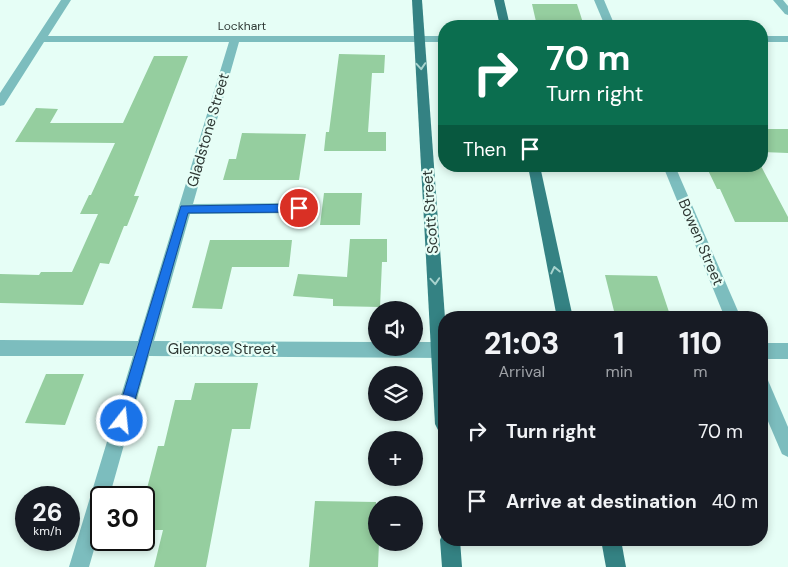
<!DOCTYPE html>
<meta charset="utf-8">
<style>
:root{--surface:#171b24;--page:#242831;--text:#f1f3f6;--muted:#9ea1a6}
body{margin:0;font-family:"DM Sans",sans-serif;background:var(--page);color:var(--text);height:100vh;display:flex;flex-direction:column;font-size:19px;white-space:nowrap}
*{box-sizing:border-box;margin:0}
p{font-size:16px;color:var(--muted)}
.icon{flex:none;width:28px;height:28px;fill:none;stroke:currentColor;stroke-width:2;stroke-linecap:round;stroke-linejoin:round}
.map{position:relative;flex:1;overflow:hidden}
.panel{position:absolute;left:438px;top:311px;width:330px;height:235px;display:flex;flex-direction:column;background:var(--surface);border-radius:20px;box-shadow:0 2px 8px #0003}
.panel>*{flex:none}
.banner{position:absolute;left:438px;top:20px;width:330px;height:152px;border-radius:20px;box-shadow:0 2px 8px #0003;background:#0b6e4f;color:#fff;overflow:hidden}
.controls{position:absolute;left:368px;top:301px;display:grid;gap:10px}
.controls a{display:grid;place-items:center;width:55px;height:55px;border-radius:50%;background:var(--surface);box-shadow:0 2px 8px #0003;font-size:25px}
.speed{position:absolute;left:15px;top:486px;display:flex;gap:10px;font-size:25px;font-weight:700;text-align:center}
.speed>*{display:grid;place-content:center;width:65px;height:65px;border-radius:50%;background:var(--surface);box-shadow:0 2px 8px #0003;line-height:1}
.speed small{font-size:12px;font-weight:400}
.speed .limit{border:2px solid #111;border-radius:8px;background:#fff;color:#111}
.pin{position:absolute;display:grid;place-items:center;width:42px;height:42px;color:#fff;margin:-21px;border:2px solid #fff;border-radius:50%;box-shadow:0 1px 5px #0007}
.me{position:absolute;width:55px;margin:-28px;rotate:16deg;stroke-linejoin:round;filter:drop-shadow(0 0 4px #0008)}
.turn{display:flex;align-items:center;gap:18px;height:105px;padding:0 25px;font-size:22px}
.turn .icon{width:65px;height:65px;stroke-width:2.5}
.turn b{display:block;font-size:35px;line-height:42px}
.then{display:flex;align-items:center;height:48px;padding:0 25px;background:#0003;gap:10px;font-size:19px}
.eta{display:flex;justify-content:space-evenly;align-items:center;height:85px;text-align:center}
.eta b{font-size:30px;font-weight:800;line-height:35px}
ul{padding:0;list-style:none}
li{display:flex;align-items:center;gap:15px;height:70px;padding:0 25px}
li div{flex:1}
li b{display:block;font-size:19px}
li em{font-style:normal}
.map>svg:first-child{display:block}
</style>
<div class="map">
<svg width="788" height="567" viewBox="0 0 788 567">
<rect width="100%" height="100%" fill="#e6fef6"/>
<!-- building -->
<g fill="#95ce9f">
<path d="M532 4H577L584 26H537Z"/>
<path d="M339 54 385 55 384 73H372L368 132H386V151H324L326 132H329Z"/>
<path d="M154 56H188L134 196H139L127 226H124L109 264 100 263 83 305 0 303V274L39 275 41 272H72L98 214H80L89 195H91L115 143 15 142 36 108 58 109 50 123H123Z"/>
<path d="M761 129H788V153L761 152Z"/>
<path d="M242 133 306 134 299 180H223L229 159H236Z"/>
<path d="M706 166H761L788 217V222H735L720 189H717Z"/>
<path d="M324 193H362L360 225H320Z"/>
<path d="M350 239H387V262H382L380 307 333 306V299L293 296 298 274 347 277Z"/>
<path d="M210 240H292L289 267H232L222 309 192 308Z"/>
<path d="M605 275 657 276 669 312 614 311Z"/>
<path d="M46 374H84L65 425 25 423Z"/>
<path d="M195 383H258L250 429H232L206 567H154L163 530H144V500L158 446H164L175 400H191Z"/>
<path d="M315 501 376 502V542H379L378 567H309Z"/>
</g>
<g fill="none" stroke-linecap="round" stroke-linejoin="round">
<!-- minor -->
<g fill="#7cbdbe" fill-rule="evenodd">
<path d="M61 0H71L48 36H444V42H239L193 204 299 203 304 204 306 208 304 212 299 213 190 214 154 341 376 342V348H414V342H444V358L149 356 109 498H101V525L89 567H69L133 356H0V340L138 341 229 42H44L4 105 0 106V93Z"/>
<path d="M594 0H604L615 26H605Z"/>
<path d="M773 0H783L788 6V15L785 14Z"/>
<rect x="761" y="36" width="27" height="6"/>
<path d="M663 166H675L741 318H725Z"/>
<rect x="761" y="343" width="27" height="16"/>
<path d="M761 376 767 378 788 427V457L782 454 761 405Z"/>
</g>
<!-- major -->
<g fill="#348283" fill-rule="evenodd">
<path d="M412 0H422L445 318 444 433 438 430 435 424Z"/>
<path d="M494 0H504L510 26H500Z"/>
<path d="M528 166H540L573 318H557Z"/>
<path d="M443 533 444 540H460L462 567H442L440 540Z"/>
<path d="M601 540H621L626 567H606Z"/>
</g>
</g>
<!-- one-way arrows -->
<defs><path id="oneway-chevron" d="M-2-3.5L2.5 0L-2 3.5" fill="none" stroke-width="1.6" stroke-linecap="round" stroke-linejoin="round" transform="scale(1.25)"/></defs>
<g stroke="#a8d3ce">
<use href="#oneway-chevron" transform="translate(421 66) rotate(86)"/>
<use href="#oneway-chevron" transform="translate(555 270) rotate(-102)"/>
<use href="#oneway-chevron" transform="translate(435 281) rotate(86)"/>
</g>
<!-- route -->
<path fill="#1a73e8" stroke="#114b97" d="M299 204 304 208 299 212 188 213 129 421 127 426 122 428 117 426 115 421 181 206Z"/>
<g text-anchor="middle" dominant-baseline="central" stroke-width="4.5" stroke-linejoin="round" paint-order="stroke">
<!-- far-street labels -->
<g font-size="12" fill="#2e3834" stroke="#e6fef6">
<text x="242" y="26">Lockhart</text>
</g>
<!-- street labels -->
<g font-size="15" fill="#2e3834" stroke="#e6fef6">
<text transform="translate(208 130) rotate(-74)">Gladstone Street</text>
<text transform="translate(430 212) rotate(-94)">Scott Street</text>
<text transform="translate(701 242) rotate(67)">Bowen Street</text>
<text x="222" y="349">Glenrose Street</text>
</g>
</g>
</svg>
<div class="controls">
<a><svg class="icon" aria-label="sound" viewBox="0 0 24 24"><path d="M4 9h4l5-4v14l-5-4H4zM17 9q2 3 0 6"/></svg></a>
<a><svg class="icon" aria-label="layers" viewBox="0 0 24 24"><path d="M12 4l9 5-9 5-9-5zM3 14l9 5 9-5"/></svg></a>
<a>+</a>
<a>−</a>
</div>
<div class="speed"><div>26<small>km/h</small></div><div class="limit">30</div></div>
<div class="pin" style="left:299px;top:208px;background:#d93025"><svg class="icon" aria-label="arrive" viewBox="0 0 24 24"><path d="M6 21V4h12l-3 4 3 4H6"/></svg></div>
<svg class="me" style="left:122px;top:421px" viewBox="-20 -20 40 40"><circle r="17" fill="#1a73e8" stroke="#fff" stroke-width="3"/><path d="M0-11L8 9 0 5-8 9z" fill="#fff"/></svg>
<div class="banner">
<div class="turn"><svg class="icon" aria-label="right" viewBox="0 0 24 24"><path d="M7 20v-9h11M14 6l5 5-5 5"/></svg><div><b>70 m</b>Turn right</div></div>
<div class="then">Then<svg class="icon" aria-label="arrive" viewBox="0 0 24 24"><path d="M6 21V4h12l-3 4 3 4H6"/></svg></div>
</div>
<section class="panel">
<div class="eta">
<div><b>21:03</b><p>Arrival</p></div>
<div><b>1</b><p>min</p></div>
<div><b>110</b><p>m</p></div>
</div>
<ul>
<li><svg class="icon" aria-label="right" viewBox="0 0 24 24"><path d="M7 20v-9h11M14 6l5 5-5 5"/></svg><div><b>Turn right</b></div><em>70 m</em></li>
<li><svg class="icon" aria-label="arrive" viewBox="0 0 24 24"><path d="M6 21V4h12l-3 4 3 4H6"/></svg><div><b>Arrive at destination</b></div><em>40 m</em></li>
</ul>
</section>
</div>
